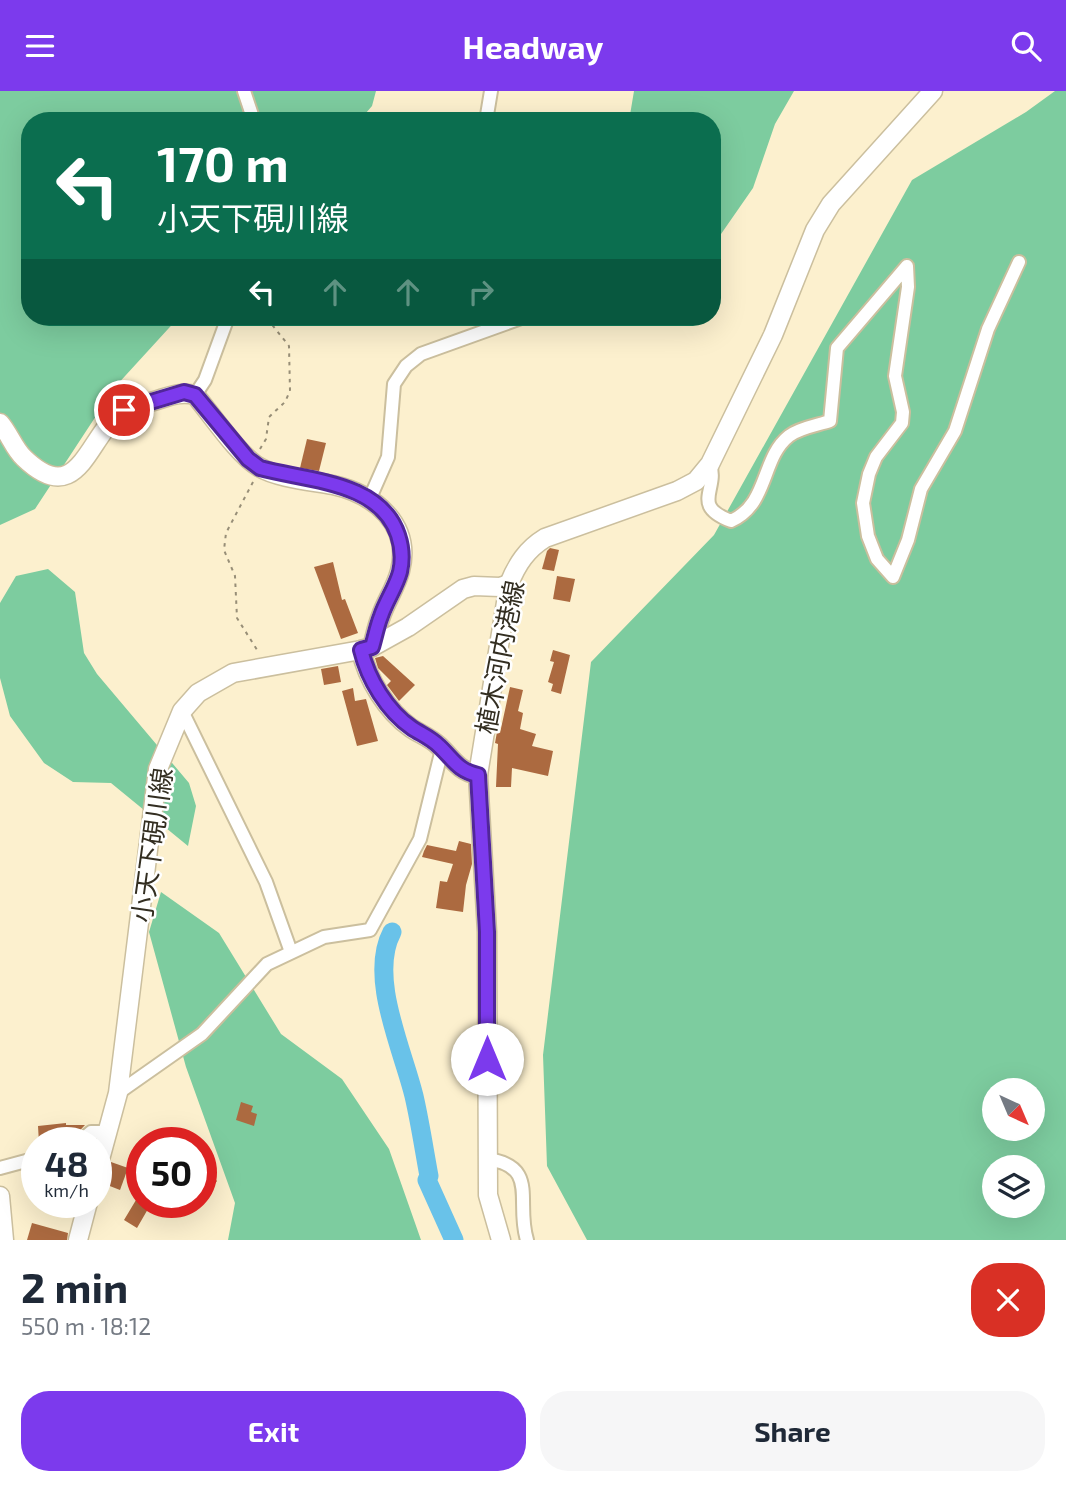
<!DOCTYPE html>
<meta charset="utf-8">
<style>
:root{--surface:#fff;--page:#f6f6f7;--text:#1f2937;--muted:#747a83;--accent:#7c3aed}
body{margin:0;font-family:"Exo 2","Noto Sans JP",sans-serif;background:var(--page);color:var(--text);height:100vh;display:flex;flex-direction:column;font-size:26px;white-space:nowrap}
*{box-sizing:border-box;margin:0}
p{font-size:23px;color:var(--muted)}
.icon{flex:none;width:38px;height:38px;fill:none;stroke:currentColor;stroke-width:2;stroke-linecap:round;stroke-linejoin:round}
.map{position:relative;height:1149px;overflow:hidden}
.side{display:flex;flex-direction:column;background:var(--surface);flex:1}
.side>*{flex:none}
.guide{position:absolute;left:21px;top:21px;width:700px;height:214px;border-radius:28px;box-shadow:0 7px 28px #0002;background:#0b6e4f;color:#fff;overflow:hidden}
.needle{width:46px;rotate:136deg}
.buttons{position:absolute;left:982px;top:987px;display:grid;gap:14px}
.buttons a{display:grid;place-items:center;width:63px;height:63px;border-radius:50%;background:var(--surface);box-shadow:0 7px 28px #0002;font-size:35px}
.speed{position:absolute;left:21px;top:1036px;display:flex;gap:14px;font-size:35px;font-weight:700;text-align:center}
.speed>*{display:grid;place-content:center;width:91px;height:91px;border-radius:50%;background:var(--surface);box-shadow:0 7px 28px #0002;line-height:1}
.speed small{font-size:18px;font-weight:400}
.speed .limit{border:10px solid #d22;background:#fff;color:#111}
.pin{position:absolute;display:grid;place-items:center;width:60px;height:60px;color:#fff;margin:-30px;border:4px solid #fff;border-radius:50%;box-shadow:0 2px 7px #0007}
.me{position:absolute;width:77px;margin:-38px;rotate:0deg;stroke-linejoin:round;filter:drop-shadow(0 0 5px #0008)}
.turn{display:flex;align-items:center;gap:24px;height:147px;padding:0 21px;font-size:32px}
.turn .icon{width:91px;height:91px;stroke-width:2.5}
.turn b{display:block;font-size:49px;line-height:60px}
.lanes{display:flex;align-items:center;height:66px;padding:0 21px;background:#0003;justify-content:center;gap:35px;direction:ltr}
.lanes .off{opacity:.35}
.round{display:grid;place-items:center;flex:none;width:74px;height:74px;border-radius:28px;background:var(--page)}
.headline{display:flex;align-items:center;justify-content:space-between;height:119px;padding:0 21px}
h1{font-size:42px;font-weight:700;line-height:52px}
.action{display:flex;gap:14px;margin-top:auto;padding:14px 21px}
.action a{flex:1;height:80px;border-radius:28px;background:var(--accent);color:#fff;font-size:28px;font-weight:700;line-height:80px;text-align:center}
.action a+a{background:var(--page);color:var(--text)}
header{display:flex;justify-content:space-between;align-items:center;height:91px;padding:0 21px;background:var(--accent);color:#fff;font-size:32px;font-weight:700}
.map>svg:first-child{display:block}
</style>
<header><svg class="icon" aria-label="menu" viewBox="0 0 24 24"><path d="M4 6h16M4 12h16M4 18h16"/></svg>Headway<svg class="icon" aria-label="search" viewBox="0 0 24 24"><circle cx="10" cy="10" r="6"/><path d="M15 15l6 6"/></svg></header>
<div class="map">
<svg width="1066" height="1149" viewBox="0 0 1066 1149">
<rect width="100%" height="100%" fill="#fcf0ce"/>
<!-- forest -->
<g fill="#7dcc9f" fill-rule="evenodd">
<path d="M0 0H376L372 15 359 30H30V226H179L115 296 35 418 0 434Z"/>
<path d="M634 0H794L775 33 753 97 712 156V30H629Z"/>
<path d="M1055 0H1066V1149H587L547 1075 543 964 591 571 714 444 912 89 1026 21ZM994 999H1032V1038H994ZM994 1076H1032V1115H994Z"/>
<path d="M48 478 75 501 84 562 97 583 189 692 196 715 188 755 111 692 73 691 44 672 10 625 0 587V512L16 485Z"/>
<path d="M161 801 219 842 281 943 342 988 389 1058 421 1149H228L235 1112 186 976 149 841Z"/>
</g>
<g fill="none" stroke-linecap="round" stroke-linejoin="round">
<!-- river -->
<path stroke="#69c2e9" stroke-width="19" d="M392 841C368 886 403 959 414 1005 420 1031 424 1058 429 1085L427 1089 454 1149"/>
</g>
<!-- building -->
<g fill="#ac6a40">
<path d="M307 348 326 352 319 380 300 377Z"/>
<path d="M550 457 559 459 554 480 542 478 547 460Z"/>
<path d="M333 471 342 509 345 508 358 542 341 548 314 476Z"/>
<path d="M557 485 575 488 570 511 553 508Z"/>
<path d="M553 559 570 564 561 603 551 600 553 593 548 591 554 571 550 570Z"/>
<path d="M383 565 415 594 399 610 387 594 391 590 378 577 375 567Z"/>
<path d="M338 575 341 591 324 594 321 578Z"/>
<path d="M510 596 523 599 518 620 523 622 520 638 536 643 532 655 553 660 548 685 512 677 511 696H496L498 653 495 652 497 641 500 642Z"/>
<path d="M353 597 355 610 366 608 378 650 357 655 342 600Z"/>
<path d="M459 750 471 753 472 773 466 794 463 821 436 817 440 790 447 791 453 773 422 766 424 760 427 754 456 760Z"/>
<path d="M241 1011 253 1015 251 1021 257 1023 254 1035 236 1029Z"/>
<path d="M66 1032V1034H85L69 1051 39 1052 38 1035Z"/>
<path d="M111 1071 128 1077 120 1099 102 1092Z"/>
<path d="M209 1082 217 1090 201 1110V1089Z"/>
<path d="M142 1099V1111H152L137 1137 124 1129Z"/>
<path d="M32 1132 68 1142 67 1149H27Z"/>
</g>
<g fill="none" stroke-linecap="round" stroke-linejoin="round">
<defs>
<g id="minor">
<path d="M244 0 254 30"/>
<path d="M486 30 491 0"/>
<path d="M195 304 205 289 228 226"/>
<path d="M710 373C719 399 690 414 731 430 769 413 761 367 789 345 799 337 818 334 830 330L837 257 907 175 908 196 895 285 903 321 902 332 876 366 869 383 863 412 868 445 877 468 893 486 908 449 921 398 955 340 988 238 1019 171"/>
<path d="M370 407 388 366 394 293 406 275 421 263 524 226"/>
<path d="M182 620 266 791 291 861"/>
<path d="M118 1002 202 943 267 873 324 846 370 839 420 748 442 658"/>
<path d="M78 1052 91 1041H108"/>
<path d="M487 1068C540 1075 515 1111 527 1149"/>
<path d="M0 1077 37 1067"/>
</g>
<g id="secondary">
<path d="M0 332C9 342 14 358 24 367 80 421 88 342 123 320 131 314 144 313 154 310 168 306 180 300 195 304 211 323 239 365 259 376 277 387 312 390 333 394 374 403 412 433 400 480 396 496 386 510 381 525 377 535 375 546 372 556L361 559C367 588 387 620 411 637 420 643 431 647 439 655 453 668 458 680 478 684"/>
<path d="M372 556 408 536 463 498 474 495 500 496 509 493"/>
<path d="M96 1083 118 1002 158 678 182 620 198 602 233 582 361 559"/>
<path d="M0 1105 4 1149"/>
<path d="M78 1149 88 1111"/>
<path d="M501 1149 488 1104 487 841 478 684 509 493C517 473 527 458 545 447L677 400 696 390 710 373 773 244 815 139 831 113 933 0"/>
</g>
</defs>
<!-- minor casing -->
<use href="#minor" stroke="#cbbf9e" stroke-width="16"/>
<!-- secondary casing -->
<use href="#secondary" stroke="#cbbf9e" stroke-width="21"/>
<!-- path -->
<g stroke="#978e77" stroke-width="2" stroke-dasharray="3.5 5" stroke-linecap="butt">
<path d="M260 358 266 348 269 326 285 311 290 300 289 255 273 235 274 226"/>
<path d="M253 391 226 442 224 459 235 485 237 527 259 562"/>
</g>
<!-- minor -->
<use href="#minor" stroke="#fff" stroke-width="12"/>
<!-- secondary -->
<use href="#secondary" stroke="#fff" stroke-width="18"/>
</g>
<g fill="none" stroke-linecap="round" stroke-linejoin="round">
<defs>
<path id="route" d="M124 319 184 301 195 304 248 368 260 377C307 390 380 390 398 444 402 456 403 468 400 481 396 496 386 510 381 525 377 535 375 546 372 556L361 559C368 588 387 620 412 637 421 643 431 647 439 655 453 668 458 680 478 684L487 841V968"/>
</defs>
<!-- route casing -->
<use href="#route" stroke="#51269a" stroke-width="18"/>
<!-- route -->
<use href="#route" stroke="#7c3aed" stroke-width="12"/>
</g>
<g text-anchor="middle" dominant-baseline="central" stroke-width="5" stroke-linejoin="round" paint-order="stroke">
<!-- street labels -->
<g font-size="26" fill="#332e21" stroke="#fff">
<text transform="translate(499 566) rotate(-79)">植木河内港線</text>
<text transform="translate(151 754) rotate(-82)">小天下硯川線</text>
</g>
</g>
</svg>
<div class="buttons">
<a><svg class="needle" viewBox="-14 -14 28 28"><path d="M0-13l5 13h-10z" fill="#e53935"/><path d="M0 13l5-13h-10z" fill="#747a83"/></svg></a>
<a><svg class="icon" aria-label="layers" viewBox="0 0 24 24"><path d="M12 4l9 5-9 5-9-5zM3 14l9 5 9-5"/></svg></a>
</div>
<div class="speed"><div>48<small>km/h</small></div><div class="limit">50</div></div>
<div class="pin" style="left:124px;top:319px;background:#d93025"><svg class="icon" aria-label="arrive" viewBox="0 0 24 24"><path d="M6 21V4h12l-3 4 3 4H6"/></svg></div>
<svg class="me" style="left:487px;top:968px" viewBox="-20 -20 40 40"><circle r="19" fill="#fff"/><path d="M0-13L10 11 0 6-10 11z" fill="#7c3aed"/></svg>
<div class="guide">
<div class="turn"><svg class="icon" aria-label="left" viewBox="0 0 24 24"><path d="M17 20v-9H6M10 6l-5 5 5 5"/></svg><div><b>170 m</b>小天下硯川線</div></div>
<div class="lanes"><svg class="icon" aria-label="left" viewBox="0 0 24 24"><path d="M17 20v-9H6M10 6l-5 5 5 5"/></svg><svg class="icon off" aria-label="ahead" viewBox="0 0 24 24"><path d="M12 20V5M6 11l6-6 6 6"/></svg><svg class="icon off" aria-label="ahead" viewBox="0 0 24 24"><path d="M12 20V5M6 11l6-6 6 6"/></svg><svg class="icon off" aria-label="right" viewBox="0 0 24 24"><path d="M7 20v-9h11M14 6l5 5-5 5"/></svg></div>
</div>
</div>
<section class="side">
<div class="headline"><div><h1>2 min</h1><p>550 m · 18:12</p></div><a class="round" style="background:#d93025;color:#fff"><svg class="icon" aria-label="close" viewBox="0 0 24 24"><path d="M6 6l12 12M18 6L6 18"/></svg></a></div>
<div class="action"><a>Exit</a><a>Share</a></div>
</section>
